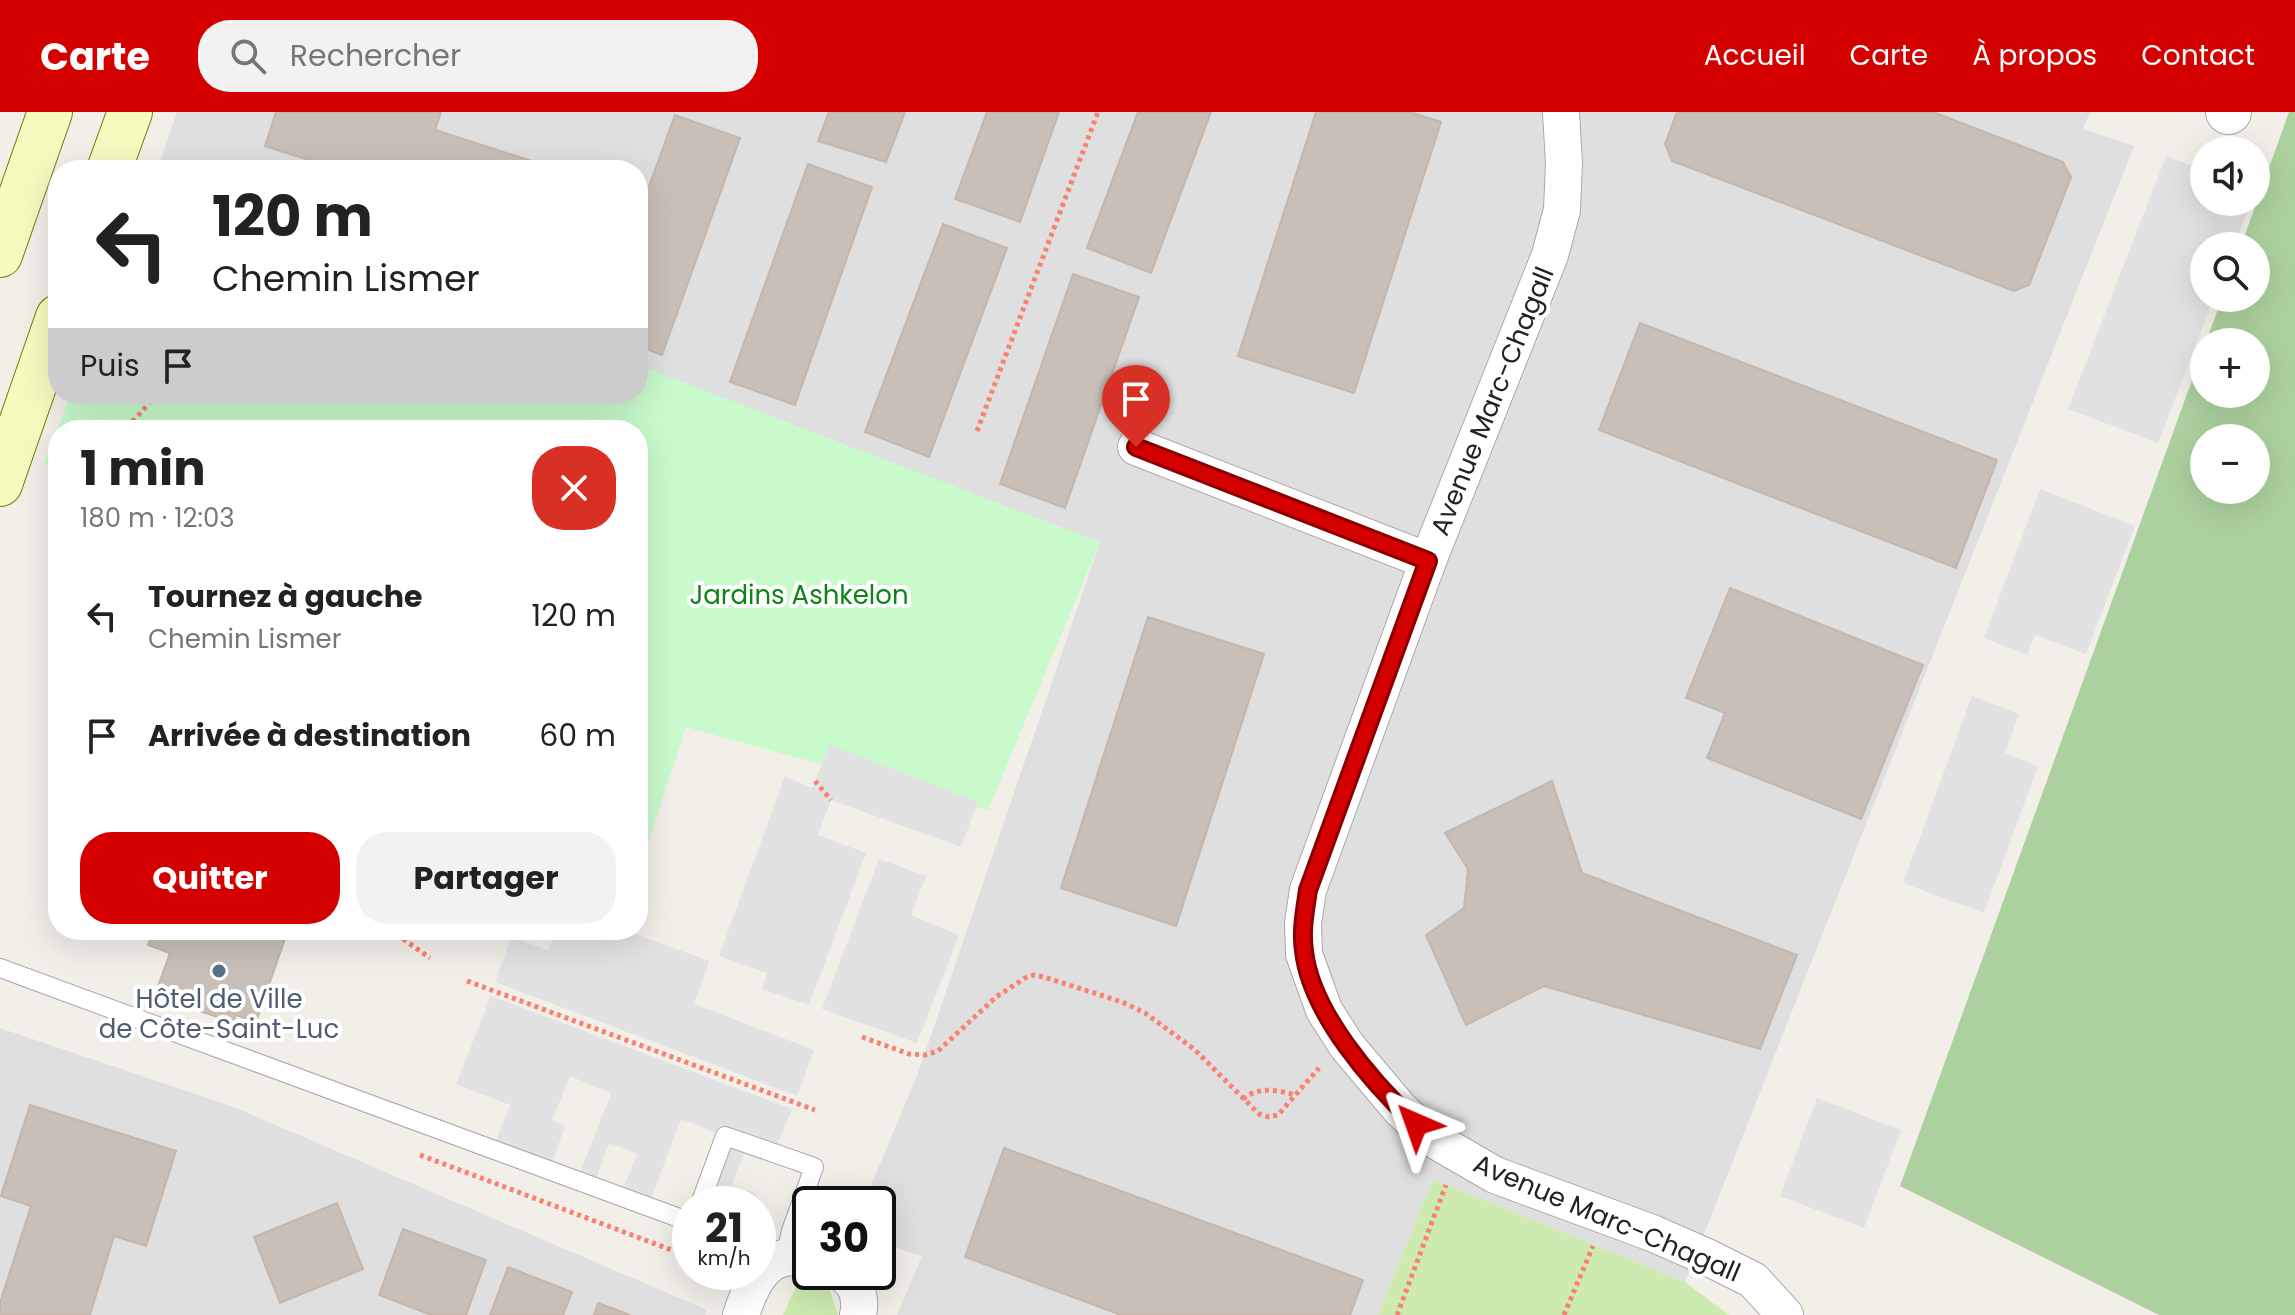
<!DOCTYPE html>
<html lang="fr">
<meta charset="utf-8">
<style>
:root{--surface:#fff;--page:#f2f2f2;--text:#222;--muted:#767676;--accent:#d40000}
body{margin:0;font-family:Poppins,sans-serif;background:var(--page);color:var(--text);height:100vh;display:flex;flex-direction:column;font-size:30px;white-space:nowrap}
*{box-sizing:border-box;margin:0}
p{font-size:26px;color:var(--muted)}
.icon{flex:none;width:44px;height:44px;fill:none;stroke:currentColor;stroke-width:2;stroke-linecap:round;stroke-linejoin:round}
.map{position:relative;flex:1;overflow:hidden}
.sheet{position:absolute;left:48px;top:308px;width:600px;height:520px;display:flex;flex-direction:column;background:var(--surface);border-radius:32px;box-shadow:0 8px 32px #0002}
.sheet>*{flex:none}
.banner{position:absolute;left:48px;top:48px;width:600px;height:244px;border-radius:32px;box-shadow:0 8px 32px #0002;background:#fff;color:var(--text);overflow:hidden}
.controls{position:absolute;left:2190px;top:24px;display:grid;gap:16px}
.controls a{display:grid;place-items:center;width:80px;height:80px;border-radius:50%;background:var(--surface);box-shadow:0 8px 32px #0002;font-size:40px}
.speed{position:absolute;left:672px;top:1074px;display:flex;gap:16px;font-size:40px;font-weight:700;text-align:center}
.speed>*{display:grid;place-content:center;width:104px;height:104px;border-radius:50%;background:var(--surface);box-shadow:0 8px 32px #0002;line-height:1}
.speed small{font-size:20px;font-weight:400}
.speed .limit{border:4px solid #111;border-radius:12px;background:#fff;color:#111}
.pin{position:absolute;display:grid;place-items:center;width:68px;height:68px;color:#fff;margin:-82px -34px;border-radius:50% 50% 50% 0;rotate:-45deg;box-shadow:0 0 8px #0007}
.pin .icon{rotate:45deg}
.me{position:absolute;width:88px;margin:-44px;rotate:317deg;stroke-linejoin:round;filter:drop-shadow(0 0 6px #0008)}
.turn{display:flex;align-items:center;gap:28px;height:168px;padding:0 32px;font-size:36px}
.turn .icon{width:104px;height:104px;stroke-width:2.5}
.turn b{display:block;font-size:56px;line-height:68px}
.then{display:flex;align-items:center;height:76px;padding:0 32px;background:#0003;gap:16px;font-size:30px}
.round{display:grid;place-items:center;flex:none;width:84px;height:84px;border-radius:32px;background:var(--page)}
.summary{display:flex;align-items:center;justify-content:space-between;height:136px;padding:0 32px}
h1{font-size:48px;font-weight:700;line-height:60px}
.cta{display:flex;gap:16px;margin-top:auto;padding:16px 32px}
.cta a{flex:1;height:92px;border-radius:32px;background:var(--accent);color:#fff;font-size:32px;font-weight:700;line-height:92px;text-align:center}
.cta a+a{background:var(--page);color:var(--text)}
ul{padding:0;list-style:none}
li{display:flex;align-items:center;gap:24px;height:120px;padding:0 32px}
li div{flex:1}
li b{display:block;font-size:30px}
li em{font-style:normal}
header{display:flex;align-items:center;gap:48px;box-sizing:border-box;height:112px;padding:0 40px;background:var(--accent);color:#fff}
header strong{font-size:38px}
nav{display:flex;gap:44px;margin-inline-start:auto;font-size:28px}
.search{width:560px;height:72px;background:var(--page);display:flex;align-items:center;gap:20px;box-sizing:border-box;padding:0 28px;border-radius:32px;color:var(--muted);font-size:30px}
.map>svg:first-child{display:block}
</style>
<header>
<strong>Carte</strong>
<div class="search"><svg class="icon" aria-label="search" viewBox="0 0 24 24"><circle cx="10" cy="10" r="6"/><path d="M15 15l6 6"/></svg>Rechercher</div>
<nav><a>Accueil</a><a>Carte</a><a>À propos</a><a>Contact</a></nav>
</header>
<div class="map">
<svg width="2295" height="1203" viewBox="0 0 2295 1203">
<rect width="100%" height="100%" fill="#f2efe9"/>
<!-- residential -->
<g fill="#e0dfdf">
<path d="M177 0H2090L2083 17 2134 34 1685 1170 1433 1067 1378 1203H897L922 1144 878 1130V1092H863L917 964 1100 430 638 258V58H157Z"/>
<path d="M0 916 231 994 707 1198 705 1203H0Z"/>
</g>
<!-- grass -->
<g fill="#cdebb0">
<path d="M1433 1067 1685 1170 1729 1203H1378Z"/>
<path d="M810 1166 829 1177 838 1203H783L798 1170Z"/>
</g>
<!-- forest -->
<path fill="#add19e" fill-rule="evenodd" d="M2289 0H2295V1203H2159L1900 1074 2204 235V282H2256V230H2206L2222 186H2256V134H2241ZM2204 326H2256V378H2204Z"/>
<!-- park -->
<path fill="#c8facc" d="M638 253 1100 430 988 698 686 615 638 762V318H58V357L44 351 71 282H638Z"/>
<!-- parking -->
<g fill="#e2e2e2">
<path d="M2166 44 2204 58V90H2251L2234 134H2204V186H2214L2158 331 2068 297Z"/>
<path d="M2040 377 2135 414 2086 542 2035 523 2027 543 1984 526Z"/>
<path d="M1972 584 2019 602 2005 641 2038 654 1984 801 1903 771Z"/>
<path d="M830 633 978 690 961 735 831 688 818 723 866 741 809 893 762 877 767 861 719 844 785 664 812 676Z"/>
<path d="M879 747 926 764 911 803 959 823 917 931 822 897Z"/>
<path d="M557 818H625L709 849 694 892 814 938 797 984 495 870 511 825 548 838Z"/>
<path d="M491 884 792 997 774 1041 747 1032 732 1073 757 1082 753 1092H700L725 1024 681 1007 648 1095 620 1085 637 1042 609 1031 593 1075 577 1069 611 981 570 964 552 1008 565 1014 549 1059 492 1039 510 993 456 972Z"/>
<path d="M1817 986 1901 1018 1864 1116 1780 1084Z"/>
</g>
<!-- building -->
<g fill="#c7bfb8" stroke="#c4b6ab" stroke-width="2">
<path d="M276 0H441L435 18 541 52 540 58H340L265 34Z"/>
<path d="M829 0H905L886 50 818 29Z"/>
<path d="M987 0H1059L1020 110 955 87Z"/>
<path d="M1138 0H1211L1151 161 1087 136Z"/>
<path d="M1316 0H1410L1441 10 1354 281 1238 244Z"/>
<path d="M1677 0H1933L2063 50 2071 65 2029 173 2014 179 1672 49 1665 32Z"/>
<path d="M675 3 740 26 662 243 638 234V105Z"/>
<path d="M808 52 872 75 795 293 730 270Z"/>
<path d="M943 112 1007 136 929 345 865 320Z"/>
<path d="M1073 162 1139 185 1065 396 1000 372Z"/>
<path d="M1640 211 1997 348 1956 456 1599 318Z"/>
<path d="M1730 476 1923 553 1861 707 1707 646 1725 601 1686 586Z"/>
<path d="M1148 505 1264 542 1176 814 1061 776Z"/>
<path d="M1552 669 1582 761 1797 843 1760 937 1544 874 1466 913 1426 823 1464 796 1468 757 1445 721Z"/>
<path d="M131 818H288L256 910 236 903 233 910 199 899 202 892 157 877 170 841 148 833 151 825Z"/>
<path d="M30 993 176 1039 146 1134 114 1124 90 1203H0V1191L31 1094 1 1084Z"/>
<path d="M1004 1036 1363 1168 1350 1203H1121L965 1145Z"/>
<path d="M337 1091 363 1157 280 1191 254 1125Z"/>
<path d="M403 1117 486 1148 466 1203H431L379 1183Z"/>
<path d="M508 1155 572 1180 563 1203H490Z"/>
<path d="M598 1191 630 1203H594Z"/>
</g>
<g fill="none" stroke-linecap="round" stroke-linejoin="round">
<defs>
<g id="service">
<path d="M0 856 690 1110"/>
<path d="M700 1092 725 1024 814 1055 791 1119 785 1145"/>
</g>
<g id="minor">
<path d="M1561 0 1564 51 1562 98 1550 143 1428 449 1308 778 1303 811 1304 842 1324 898 1347 934 1400 997 1431 1026 1495 1063 1652 1121 1709 1146 1753 1168 1785 1203"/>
<path d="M1136 335 1428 449"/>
<path d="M840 1160C856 1169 862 1185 858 1203"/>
<path d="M741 1203C752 1169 768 1135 810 1148"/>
</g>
<path id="tertiary" d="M2228 0H2229"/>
<g id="secondary">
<path d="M109 58 130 0"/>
<path d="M0 143 50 0"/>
<path d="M0 372 58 205"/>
</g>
</defs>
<!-- service casing -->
<use href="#service" stroke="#a9a9a9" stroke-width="20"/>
<!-- minor casing -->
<use href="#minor" stroke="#a9a9a9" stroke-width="38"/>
<!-- tertiary casing -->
<use href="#tertiary" stroke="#a9a9a9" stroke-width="46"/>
<!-- secondary casing -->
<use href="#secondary" stroke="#707d05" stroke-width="46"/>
<!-- path -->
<g stroke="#fa8072" stroke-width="5" stroke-dasharray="4 4" stroke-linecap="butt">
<path d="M119 318 135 307 157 282"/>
<path d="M977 319 1098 0"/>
<path d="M815 669 831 688"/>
<path d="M403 827 430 846"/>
<path d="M467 869 815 998"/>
<path d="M862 925 909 942 925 943 938 939 996 885 1025 866 1034 863 1044 865 1122 890 1145 901 1194 937 1259 1002 1269 1005 1278 1003 1319 956"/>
<path d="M1243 987C1258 974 1278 978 1295 983"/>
<path d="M420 1043 690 1145"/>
<path d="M1397 1203 1446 1073"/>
<path d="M1564 1203 1593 1134"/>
</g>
<!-- service -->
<use href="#service" stroke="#fff" stroke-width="18"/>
<!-- minor -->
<use href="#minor" stroke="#fff" stroke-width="36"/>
<!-- tertiary -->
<use href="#tertiary" stroke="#fff" stroke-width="44"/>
<!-- secondary -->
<use href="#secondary" stroke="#f7fabf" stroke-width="44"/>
</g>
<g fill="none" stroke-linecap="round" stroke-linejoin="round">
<defs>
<path id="route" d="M1136 335 1428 449 1308 778C1305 799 1301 818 1304 839 1311 901 1372 970 1416 1012"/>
</defs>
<!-- route casing -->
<use href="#route" stroke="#8a0000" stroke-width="20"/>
<!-- route -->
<use href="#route" stroke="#d40000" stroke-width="14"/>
</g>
<!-- markers -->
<circle fill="#5c6f8a" stroke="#fff" stroke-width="3" cx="219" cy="859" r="8"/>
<g text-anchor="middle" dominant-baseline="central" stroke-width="8" stroke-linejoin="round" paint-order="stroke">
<!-- street labels -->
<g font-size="26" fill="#222" stroke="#fff">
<text transform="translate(1492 289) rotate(-68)">Avenue Marc-Chagall</text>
<text transform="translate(1607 1106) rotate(23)">Avenue Marc-Chagall</text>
</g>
<!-- park labels -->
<g font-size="26" fill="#0c8416" stroke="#fff">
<text x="799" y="483">Jardins Ashkelon</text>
</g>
<!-- service labels -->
<g font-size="26" fill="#4e5e75" stroke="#fff">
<text x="219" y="887">Hôtel de Ville<tspan x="219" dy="30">de Côte-Saint-Luc</tspan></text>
</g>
</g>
</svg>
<div class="controls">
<a><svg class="icon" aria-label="sound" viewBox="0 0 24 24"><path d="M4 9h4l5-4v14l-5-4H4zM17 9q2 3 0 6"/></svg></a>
<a><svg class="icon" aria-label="search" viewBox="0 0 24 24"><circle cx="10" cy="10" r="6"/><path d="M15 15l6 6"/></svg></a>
<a>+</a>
<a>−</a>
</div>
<div class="speed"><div>21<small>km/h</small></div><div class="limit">30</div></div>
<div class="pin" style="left:1136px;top:335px;background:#d93025"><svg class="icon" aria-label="arrive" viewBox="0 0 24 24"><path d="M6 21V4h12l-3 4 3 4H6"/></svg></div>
<svg class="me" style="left:1416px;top:1012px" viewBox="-20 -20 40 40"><path d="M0-17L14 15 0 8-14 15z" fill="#d40000" stroke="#fff" stroke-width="4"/></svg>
<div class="banner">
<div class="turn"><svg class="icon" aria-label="left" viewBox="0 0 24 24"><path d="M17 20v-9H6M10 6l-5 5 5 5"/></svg><div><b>120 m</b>Chemin Lismer</div></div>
<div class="then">Puis<svg class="icon" aria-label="arrive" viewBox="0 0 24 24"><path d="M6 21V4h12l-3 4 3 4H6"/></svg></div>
</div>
<section class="sheet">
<div class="summary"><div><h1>1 min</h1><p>180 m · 12:03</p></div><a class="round" style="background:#d93025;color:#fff"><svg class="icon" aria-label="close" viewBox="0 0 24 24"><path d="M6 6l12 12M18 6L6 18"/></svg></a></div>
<ul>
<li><svg class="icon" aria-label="left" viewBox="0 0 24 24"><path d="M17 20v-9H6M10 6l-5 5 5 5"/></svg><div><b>Tournez à gauche</b><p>Chemin Lismer</p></div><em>120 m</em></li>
<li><svg class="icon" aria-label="arrive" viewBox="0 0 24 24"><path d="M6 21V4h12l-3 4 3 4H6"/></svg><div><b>Arrivée à destination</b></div><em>60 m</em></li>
</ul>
<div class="cta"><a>Quitter</a><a>Partager</a></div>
</section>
</div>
